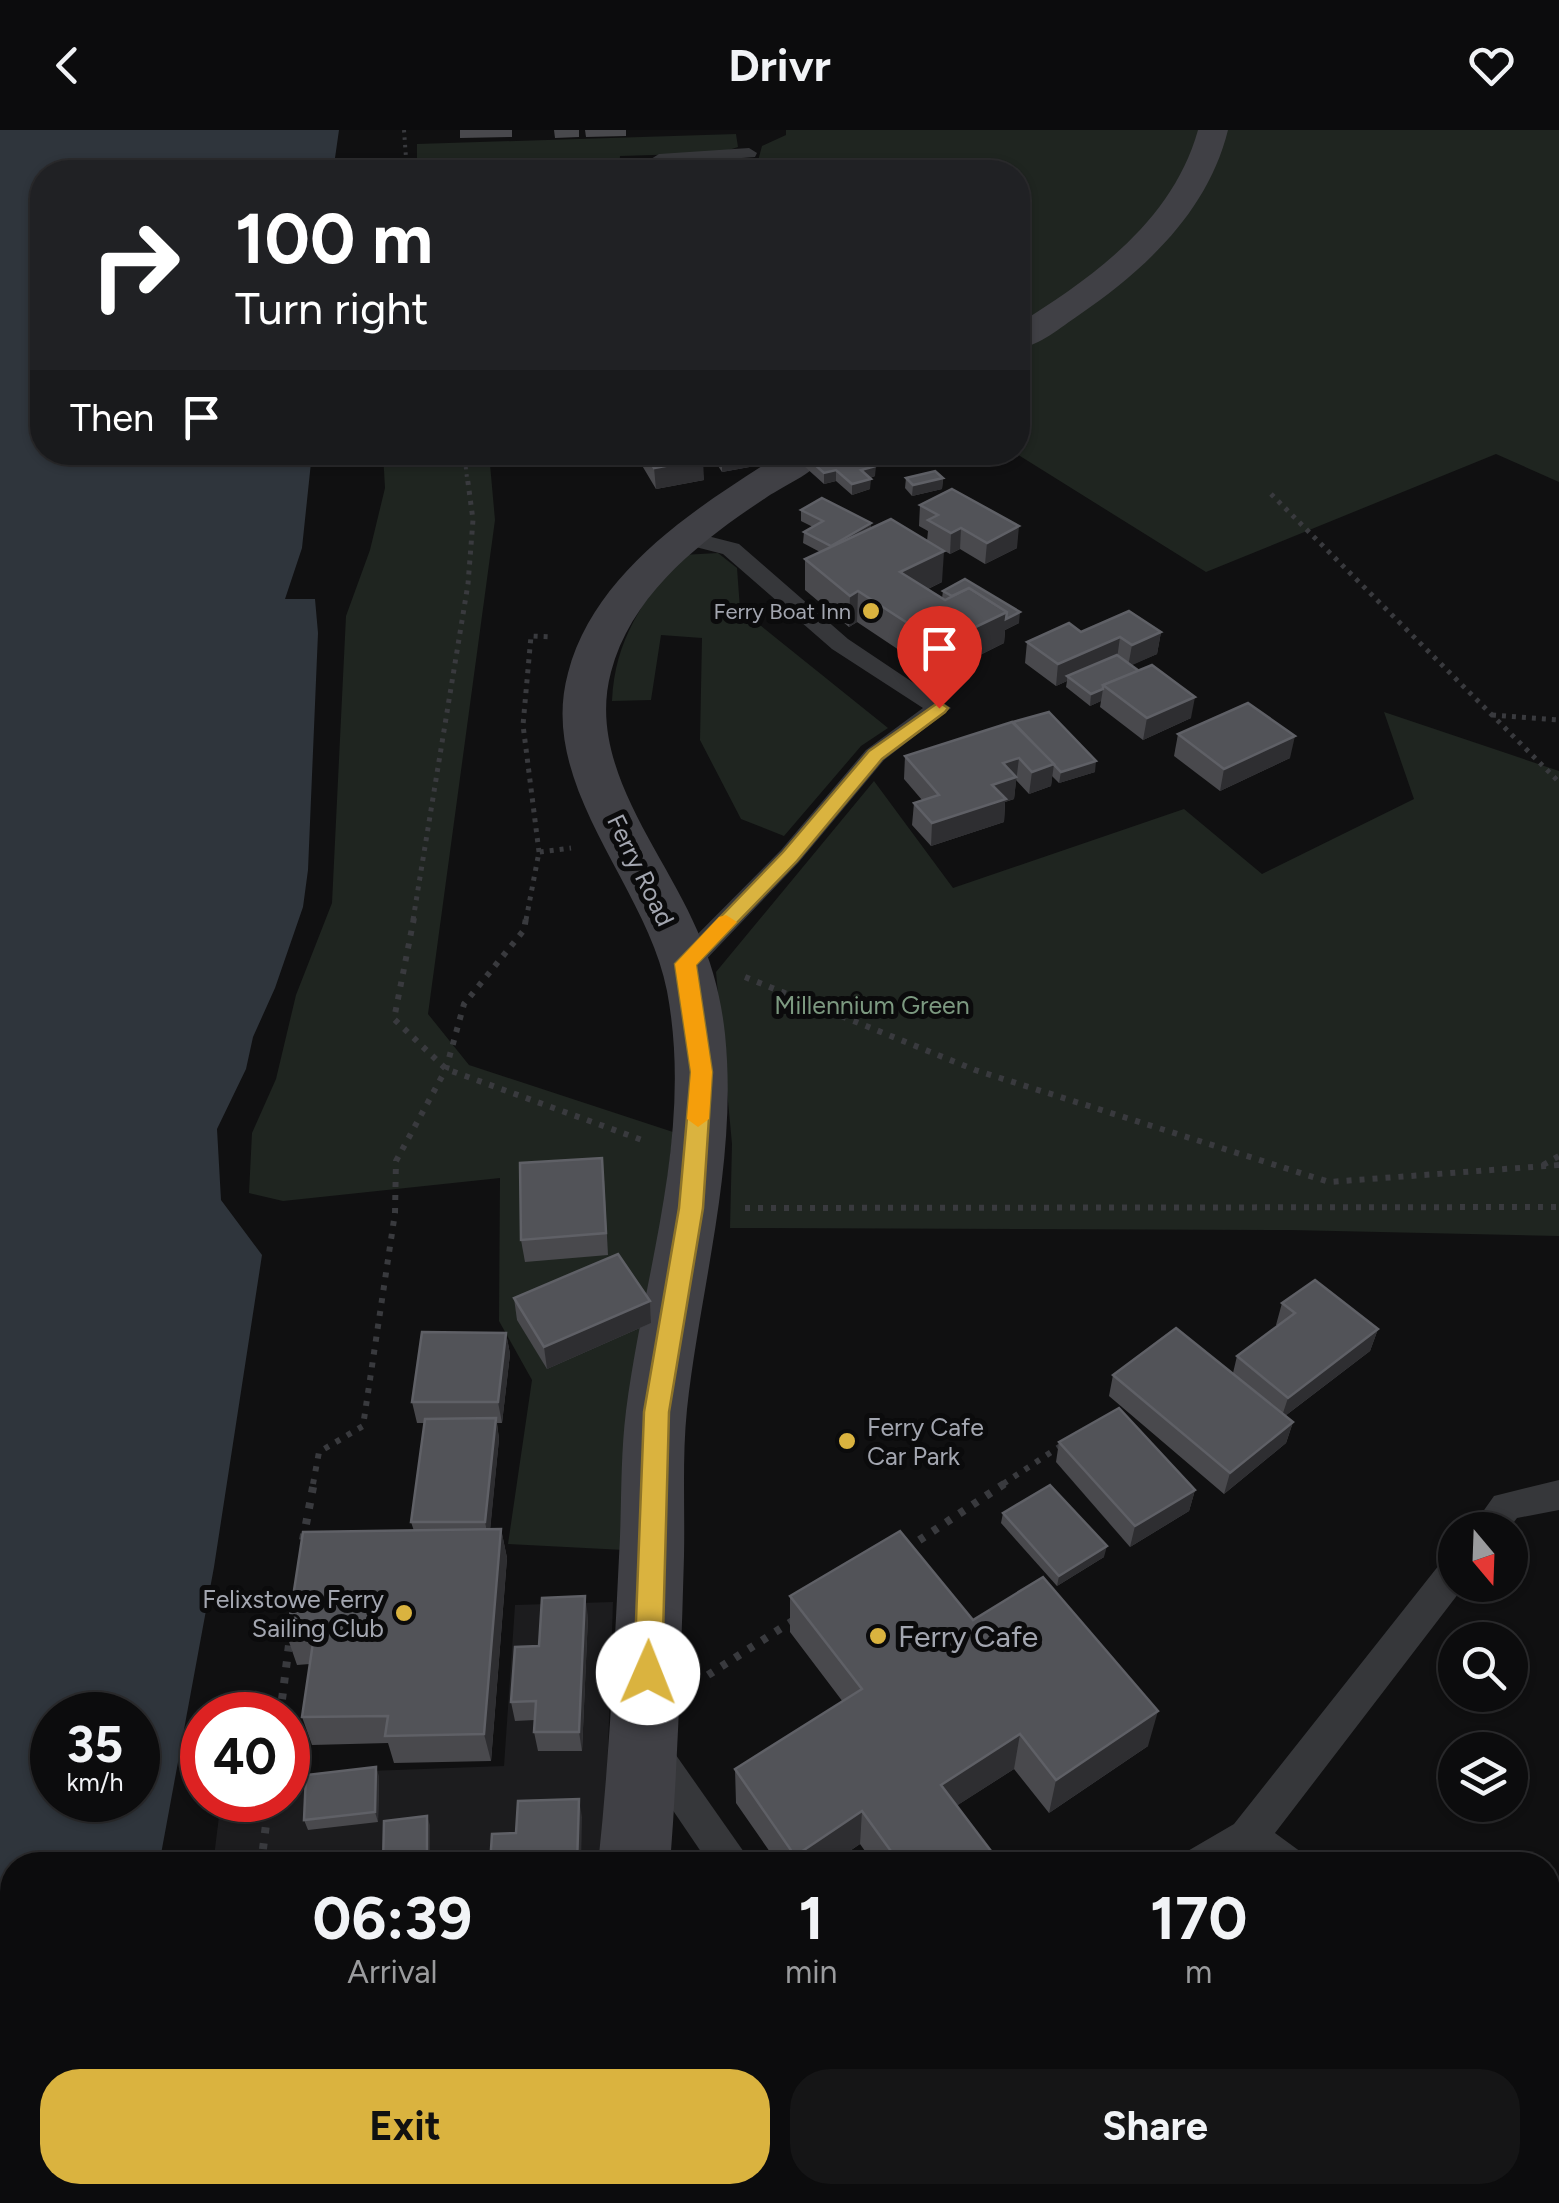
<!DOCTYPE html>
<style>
:root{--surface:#0c0c0d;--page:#151516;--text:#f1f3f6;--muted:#9a9b9d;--line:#2c2c2e;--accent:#dab33f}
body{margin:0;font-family:Figtree,sans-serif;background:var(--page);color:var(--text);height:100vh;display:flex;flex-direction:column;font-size:38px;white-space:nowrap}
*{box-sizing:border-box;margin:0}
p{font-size:32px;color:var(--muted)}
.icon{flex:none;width:55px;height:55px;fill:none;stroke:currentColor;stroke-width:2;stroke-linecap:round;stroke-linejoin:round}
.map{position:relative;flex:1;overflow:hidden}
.panel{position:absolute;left:0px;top:1722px;width:1560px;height:352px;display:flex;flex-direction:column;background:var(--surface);border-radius:40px 40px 0 0;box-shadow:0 2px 8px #0004,0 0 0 2px var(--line)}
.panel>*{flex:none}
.banner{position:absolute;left:30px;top:30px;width:1000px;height:305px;border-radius:40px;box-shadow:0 2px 8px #0004,0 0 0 2px var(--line);background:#202124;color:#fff;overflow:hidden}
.needle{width:65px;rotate:161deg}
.fabs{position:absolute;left:1438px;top:1382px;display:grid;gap:20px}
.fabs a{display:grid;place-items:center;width:90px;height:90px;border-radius:50%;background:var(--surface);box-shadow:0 2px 8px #0004,0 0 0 2px var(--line);font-size:50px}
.speed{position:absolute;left:30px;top:1562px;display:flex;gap:20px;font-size:50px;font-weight:700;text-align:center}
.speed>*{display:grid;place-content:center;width:130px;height:130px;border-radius:50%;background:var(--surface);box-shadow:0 2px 8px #0004,0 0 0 2px var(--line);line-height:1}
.speed small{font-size:25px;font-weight:400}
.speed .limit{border:15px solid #d22;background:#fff;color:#111}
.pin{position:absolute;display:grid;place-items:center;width:85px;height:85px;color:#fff;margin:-102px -42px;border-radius:50% 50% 50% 0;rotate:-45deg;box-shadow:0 0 10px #0007}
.pin .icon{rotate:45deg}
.me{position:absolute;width:110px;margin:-55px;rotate:1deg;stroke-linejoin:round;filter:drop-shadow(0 0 8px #0008)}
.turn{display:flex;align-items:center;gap:35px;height:210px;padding:0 40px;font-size:45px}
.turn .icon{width:130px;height:130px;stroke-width:2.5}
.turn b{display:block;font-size:70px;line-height:85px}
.then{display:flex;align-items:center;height:95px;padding:0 40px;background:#0003;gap:20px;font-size:38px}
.eta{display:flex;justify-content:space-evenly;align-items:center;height:170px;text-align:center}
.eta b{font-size:60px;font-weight:700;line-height:70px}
.primary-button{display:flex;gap:20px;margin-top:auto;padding:20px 40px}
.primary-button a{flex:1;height:115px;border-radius:40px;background:var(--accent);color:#111;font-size:40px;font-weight:700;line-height:115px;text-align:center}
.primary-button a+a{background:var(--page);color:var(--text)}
header{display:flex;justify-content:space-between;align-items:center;height:130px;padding:0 40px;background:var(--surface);font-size:45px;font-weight:700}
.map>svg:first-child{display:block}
</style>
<header><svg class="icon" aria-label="back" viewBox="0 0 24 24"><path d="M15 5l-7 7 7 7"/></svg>Drivr<svg class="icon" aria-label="heart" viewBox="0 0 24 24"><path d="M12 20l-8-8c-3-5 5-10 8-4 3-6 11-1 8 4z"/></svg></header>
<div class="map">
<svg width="1559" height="2073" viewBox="0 0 1559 2073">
<rect width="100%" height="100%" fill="#101011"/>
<!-- built -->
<path fill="#1c1c1e" d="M613 1472 604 1735H213L221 1670H288V1644L504 1636 515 1475Z"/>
<!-- green -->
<g fill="#1f2520">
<path d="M786 0H1559V352L1496 324 1206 442 1015 323 1018 42H755L762 16 786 5Z"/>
<path d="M736 4 738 17 720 23 620 26 619 42H417V14Z"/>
<path d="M383 323H489L495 390 428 884 469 935 673 1002 624 1420 508 1414 532 1250 499 1191 500 1048 283 1071 249 1063 252 1003 276 949 296 865 332 773 346 486 370 420 385 358Z"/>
<path d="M718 423 737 438 740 479 888 598 861 616 784 706 741 689 700 610 702 508 661 505 651 570 612 571C615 509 643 470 682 425Z"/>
<path d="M1384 582 1559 641V1106L1290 1100 730 1098 732 1014 716 842 874 651 953 758 1184 679 1262 744 1414 669Z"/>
</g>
<!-- water -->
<g fill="#2f353c" fill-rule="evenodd">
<path d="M0 0H339L333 42H42V322L312 323 302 418 285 469H315L318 503 308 740 303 777 275 858 253 907 246 939 217 999 221 1070 262 1125 214 1437 159 1735H12V2062L129 2063V2073H0ZM52 1585H138V1670H52Z"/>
<path d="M565 2062 662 2063 677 2073H558Z"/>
<path d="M245 2063V2062L397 2063 389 2073H228Z"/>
</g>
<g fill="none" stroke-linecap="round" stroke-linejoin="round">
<!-- path-far3 -->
<g stroke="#393a3e" stroke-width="4" stroke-dasharray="2.5 5" stroke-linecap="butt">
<path d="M404 0 407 42"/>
<path d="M464 322 467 348"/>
</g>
<!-- path-far2 -->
<g stroke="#393a3e" stroke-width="5" stroke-dasharray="4 6" stroke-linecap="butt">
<path d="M1271 364 1559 652"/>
<path d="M1492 585 1559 590"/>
<path d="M539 722 523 595 531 506 552 507"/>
<path d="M413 790 468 454 473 390 467 345"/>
<path d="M526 790 539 722 571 718"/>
</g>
<!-- path-far1 -->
<g stroke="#393a3e" stroke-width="6" stroke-dasharray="5 8" stroke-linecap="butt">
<path d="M414 788 394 889 446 939 642 1010"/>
<path d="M745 847 975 940 1329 1052 1559 1035"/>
<path d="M1543 1035 1559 1026"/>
<path d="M745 1078 1559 1077"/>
<path d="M313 1354 319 1322 363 1296 395 1083 396 1031 446 939 464 874 524 800 526 788"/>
<path d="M1003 1354 1062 1315"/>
</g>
<!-- path -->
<g stroke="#393a3e" stroke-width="8" stroke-dasharray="6 10" stroke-linecap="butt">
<path d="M303 1410 314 1352"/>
<path d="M906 1419 1007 1352"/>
<path d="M708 1545 794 1490"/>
<path d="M280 1585 290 1507"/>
<path d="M261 1735 269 1670"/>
<path d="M409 2073 417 2062"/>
</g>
<!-- lane -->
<g fill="#36373a" fill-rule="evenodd">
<path d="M749 18 757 23 755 27 663 34 649 42H630L659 24Z"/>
<path d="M688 401 739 414 848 509 951 578 884 630 799 732 696 840 686 842 672 833 676 826 781 720 866 620 923 578 832 519 723 424 680 413 677 408Z"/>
<path d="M1559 1350V1380L1517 1388 1508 1400H1470L1494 1366Z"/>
<path d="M1455 1426V1455H1465L1275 1703 1301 1722 1307 1735H1255L1247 1729 1237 1735H1180L1186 1722 1234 1694 1443 1430Z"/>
<path d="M651 1602 664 1608 753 1735H710L632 1620 638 1608Z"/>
<path d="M1559 1784V1824L1548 1829V1789Z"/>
<path d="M483 2062H529L524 2073H478Z"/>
<path d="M791 2062H838L833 2073H786Z"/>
<path d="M984 2062H1034L1039 2073H989Z"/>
</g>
<!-- secondary -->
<g fill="#404045" fill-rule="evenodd">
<path d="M1198 0H1228C1208 81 1146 139 1079 185 1060 198 1040 215 1018 219V194C1094 147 1173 90 1198 0Z"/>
<path d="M784 322H830C816 342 787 354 767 367 702 410 632 463 611 542 586 635 663 720 697 800 712 833 721 867 725 904 738 1032 701 1153 687 1279 682 1328 685 1377 684 1426 681 1529 678 1632 670 1735H598C609 1633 614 1530 619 1427 622 1379 620 1329 626 1281 644 1141 694 1004 667 861 647 755 537 657 568 543 595 440 699 376 784 322Z"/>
</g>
</g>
<!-- wall -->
<g fill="#49494d">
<path d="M460 0H512V7L460 8Z"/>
<path d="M554 0H579V7L555 8Z"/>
<path d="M585 0H626V6L586 7Z"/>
<path d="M634 322H699L704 350 656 359Z"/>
<path d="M709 322H753L755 336 722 342Z"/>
<path d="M804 325 875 346 870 348V359L852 365 836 351 824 354 804 336Z"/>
<path d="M906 348H943L942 359 912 366 905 358Z"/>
<path d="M920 375 1017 418 985 434 960 419 950 424 931 413 942 452 928 459 942 468 943 461 1019 493 1005 500 1004 513 938 546 857 492 849 497 805 460V429L820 422 803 413 804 402 813 397 801 391V380L871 393V398L927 411 928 401 919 396Z"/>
<path d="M1081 502H1161L1157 524 1131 535 1191 588 1143 610 1100 577 1101 571 1090 576 1066 557 1067 551 1056 556 1025 533 1027 512Z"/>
<path d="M1012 592 1095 642 1059 653 1052 646 1051 656 1029 664 1016 650 1014 669 1005 672 1004 692 931 716 912 695 914 673 922 670 904 649 905 626Z"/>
<path d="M1178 604 1290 628 1220 661 1174 626Z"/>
<path d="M604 1050 608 1125 525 1132 521 1110Z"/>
<path d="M514 1168 650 1171 651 1193 547 1239 517 1190Z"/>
<path d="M1282 1173 1378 1199 1370 1221 1285 1286 1293 1292 1286 1313 1224 1364 1109 1266 1113 1245 1233 1243 1237 1226 1278 1196 1276 1195Z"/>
<path d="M506 1203 510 1224 502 1293H497L499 1309 490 1399H501L507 1428 491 1631 394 1633 388 1613 312 1615 302 1587 310 1534 297 1535 287 1506 414 1401 411 1392 424 1293H417L412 1272Z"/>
<path d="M1059 1312 1195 1360 1189 1381 1130 1417 1056 1332Z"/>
<path d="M1003 1383 1104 1427 1057 1456 1001 1393Z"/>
<path d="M790 1466 973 1490 1148 1616 1049 1683 1014 1639 956 1676 991 1721 988 1735H875L860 1714 829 1735H779L736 1673 735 1639 843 1572 790 1502Z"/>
<path d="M588 1486 582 1621H538L534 1602 535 1590 515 1591 511 1572 539 1516Z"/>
<path d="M379 1646 378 1692 308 1700 304 1690Z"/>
<path d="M720 2062H740L732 2073Z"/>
</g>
<!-- shaded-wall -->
<g fill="#2e2e31">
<path d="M755 325V336L722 342V331Z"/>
<path d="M703 329 704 350 656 359 654 338Z"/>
<path d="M876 336 875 346 861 351V340Z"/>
<path d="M836 340V351L824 354V343Z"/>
<path d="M943 348 942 359 912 366 913 355Z"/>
<path d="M871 349 870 359 852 365V354Z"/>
<path d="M871 393V404L831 416Z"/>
<path d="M1019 396 1017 418 985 434 987 413Z"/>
<path d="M961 398 960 419 950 424 951 403Z"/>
<path d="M944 421 942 452 899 473 900 442Z"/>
<path d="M858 461 857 492 849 497 850 466Z"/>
<path d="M1007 482H1020L1019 493 1005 500 1004 513 938 546 940 514Z"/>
<path d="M1161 502 1157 524 1128 537 1132 515Z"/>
<path d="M1120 507 1117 529 1067 546V551L1056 556 1058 534Z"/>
<path d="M1103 559 1101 571 1090 576 1091 564Z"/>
<path d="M1195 567 1191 588 1143 610 1147 588Z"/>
<path d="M1295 606 1290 628 1220 661 1224 639Z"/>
<path d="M1019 628 1014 669 1005 672 1004 692 931 716 932 693 992 655 1003 633Z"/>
<path d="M1096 631 1095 642 1059 653 1061 642Z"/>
<path d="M1054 634 1051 656 1029 664 1032 642Z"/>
<path d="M650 1171 651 1193 547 1239 544 1217Z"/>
<path d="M1378 1199 1370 1221 1281 1289 1288 1268Z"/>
<path d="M506 1203 510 1224 502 1293 498 1272Z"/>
<path d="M496 1288 499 1309 489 1412 485 1392Z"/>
<path d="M1293 1292 1286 1313 1224 1364 1230 1343Z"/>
<path d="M1195 1360 1189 1381 1130 1417 1135 1396Z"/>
<path d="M501 1399 507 1428 491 1631 484 1604Z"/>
<path d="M1107 1416 1104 1427 1057 1456 1059 1446Z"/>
<path d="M585 1466 588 1486 582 1621 579 1602Z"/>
<path d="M1158 1581 1148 1616 1049 1683 1056 1650Z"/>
<path d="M1020 1604 1014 1639 936 1689 941 1655Z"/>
<path d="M376 1637 379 1646 378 1692 375 1682Z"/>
<path d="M579 1669 582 1687 581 1735H577Z"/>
<path d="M862 1681 860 1714 829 1735H795V1726Z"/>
<path d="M427 1686 430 1695V1735H427Z"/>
<path d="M991 1721 988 1735H970Z"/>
<path d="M732 2062H740L732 2073Z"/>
</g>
<!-- building -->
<g fill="#525358" stroke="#5f6066" stroke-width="2.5">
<path d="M573 39V42H525V40Z"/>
<path d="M645 322H699L703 329 654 338Z"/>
<path d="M716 322H753L755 325 722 331Z"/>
<path d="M814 322H860L876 336 861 340 871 349 852 354 836 340 824 343 804 325Z"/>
<path d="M935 341 943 348 913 355 906 348Z"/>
<path d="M952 359 1019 396 987 413 961 398 951 403 928 390 938 385 920 375Z"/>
<path d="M822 368 871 393 831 416 804 402 823 391 801 380Z"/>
<path d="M891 389 944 421 900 442 945 470 969 458 1007 482 940 514 858 461 850 466 805 429Z"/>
<path d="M965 449 1020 482 1006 489 1007 482 969 458 952 466 943 461Z"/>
<path d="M1129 481 1161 502 1132 515 1120 507 1058 534 1027 512 1069 493 1081 502Z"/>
<path d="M1117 525 1139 541 1103 555V559L1091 564 1067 546Z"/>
<path d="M1152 535 1195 567 1147 588 1103 555Z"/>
<path d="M1248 573 1295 606 1224 639 1178 604Z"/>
<path d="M1049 582 1096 631 1061 642 1013 592Z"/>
<path d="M1012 592 1054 634 1032 642 1019 628 1003 633 1016 647 992 655 1006 669 932 693 914 673 939 665 905 626Z"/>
<path d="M602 1028 606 1103 521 1110 520 1033Z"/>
<path d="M618 1124 650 1171 544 1217 514 1168Z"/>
<path d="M1315 1150 1378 1199 1288 1268 1237 1226 1295 1183 1282 1173Z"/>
<path d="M1176 1198 1293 1292 1230 1343 1113 1245Z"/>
<path d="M422 1202 506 1203 498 1272H412Z"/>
<path d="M1119 1278 1195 1360 1135 1396 1059 1312Z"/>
<path d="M496 1288 485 1392H411L425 1289Z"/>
<path d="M1050 1355 1107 1416 1059 1446 1003 1383Z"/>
<path d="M501 1399 484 1604 385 1606 388 1586 302 1587 314 1506H287L303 1402Z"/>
<path d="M900 1401 973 1490 1043 1447 1158 1581 1056 1650 1020 1604 941 1655 991 1721 970 1735H901L862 1681 795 1726 735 1639 862 1559 790 1466Z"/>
<path d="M585 1466 579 1602H534L536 1571 511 1572 515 1517 539 1516 542 1468Z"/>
<path d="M376 1637 375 1682 304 1690 306 1645Z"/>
<path d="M579 1669 577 1735H490L492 1704 516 1703 518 1671Z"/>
<path d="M427 1686V1735H383L384 1691Z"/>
</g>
<!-- route -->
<path fill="#dab33f" stroke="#8e7429" stroke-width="2.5" d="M939 572 948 578 945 582 882 629 797 731 696 835 712 942 703 1078 669 1282 662 1543 658 1552 648 1556 638 1552 634 1543 644 1282 679 1078 691 942 675 834 783 722 869 621Z"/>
<!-- slow -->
<path fill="#f59e0b" d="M726 785 737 792 696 835 712 942 709 989 698 997 687 989 691 942 675 834 719 787Z"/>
<!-- markers -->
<g fill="#dab33f" stroke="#0b0b0c" stroke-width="4">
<circle cx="871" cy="481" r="10"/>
<circle cx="847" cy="1311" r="10"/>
<circle cx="404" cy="1483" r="10"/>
<circle cx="878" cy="1506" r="10"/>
</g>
<g text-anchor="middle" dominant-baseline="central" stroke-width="10" stroke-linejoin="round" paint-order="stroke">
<!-- far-poi labels -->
<g font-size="22" fill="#a3a6b0" stroke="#0b0b0c" text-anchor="end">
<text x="851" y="481">Ferry Boat Inn</text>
</g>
<!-- street labels -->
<g font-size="25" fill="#a3a6b0" stroke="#0b0b0c">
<text transform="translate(641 740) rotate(64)">Ferry Road</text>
</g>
<!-- park labels -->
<g font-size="25" fill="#7c9980" stroke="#0b0b0c">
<text x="872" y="875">Millennium Green</text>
</g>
<!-- poi labels -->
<g font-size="25" fill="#a3a6b0" stroke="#0b0b0c" text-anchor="start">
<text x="867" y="1297">Ferry Cafe<tspan x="867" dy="29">Car Park</tspan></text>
<text x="384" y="1469" text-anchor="end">Felixstowe Ferry<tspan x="384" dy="29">Sailing Club</tspan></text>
</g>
<!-- near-poi labels -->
<g font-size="30" fill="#a3a6b0" stroke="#0b0b0c" text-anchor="start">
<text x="898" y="1506">Ferry Cafe</text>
</g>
</g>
</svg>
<div class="fabs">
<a><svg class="needle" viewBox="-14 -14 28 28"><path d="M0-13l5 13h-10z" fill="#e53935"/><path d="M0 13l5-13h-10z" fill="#9a9b9d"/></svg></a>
<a><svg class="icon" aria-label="search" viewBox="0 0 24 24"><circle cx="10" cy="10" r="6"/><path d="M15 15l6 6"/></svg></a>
<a><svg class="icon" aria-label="layers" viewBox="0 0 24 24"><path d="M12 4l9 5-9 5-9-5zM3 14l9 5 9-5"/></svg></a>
</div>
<div class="speed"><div>35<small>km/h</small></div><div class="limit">40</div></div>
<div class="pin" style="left:939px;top:578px;background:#d93025"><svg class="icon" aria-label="arrive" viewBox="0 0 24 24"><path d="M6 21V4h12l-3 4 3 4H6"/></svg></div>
<svg class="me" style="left:648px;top:1543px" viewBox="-20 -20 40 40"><circle r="19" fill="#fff"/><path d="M0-13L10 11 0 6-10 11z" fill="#dab33f"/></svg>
<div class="banner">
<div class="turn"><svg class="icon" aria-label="right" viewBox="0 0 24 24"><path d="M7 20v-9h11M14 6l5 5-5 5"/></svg><div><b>100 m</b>Turn right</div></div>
<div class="then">Then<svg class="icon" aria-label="arrive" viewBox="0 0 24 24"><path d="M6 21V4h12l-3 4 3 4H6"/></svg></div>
</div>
<section class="panel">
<div class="eta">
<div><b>06:39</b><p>Arrival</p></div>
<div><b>1</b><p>min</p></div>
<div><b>170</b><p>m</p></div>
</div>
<div class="primary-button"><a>Exit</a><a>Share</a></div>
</section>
</div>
